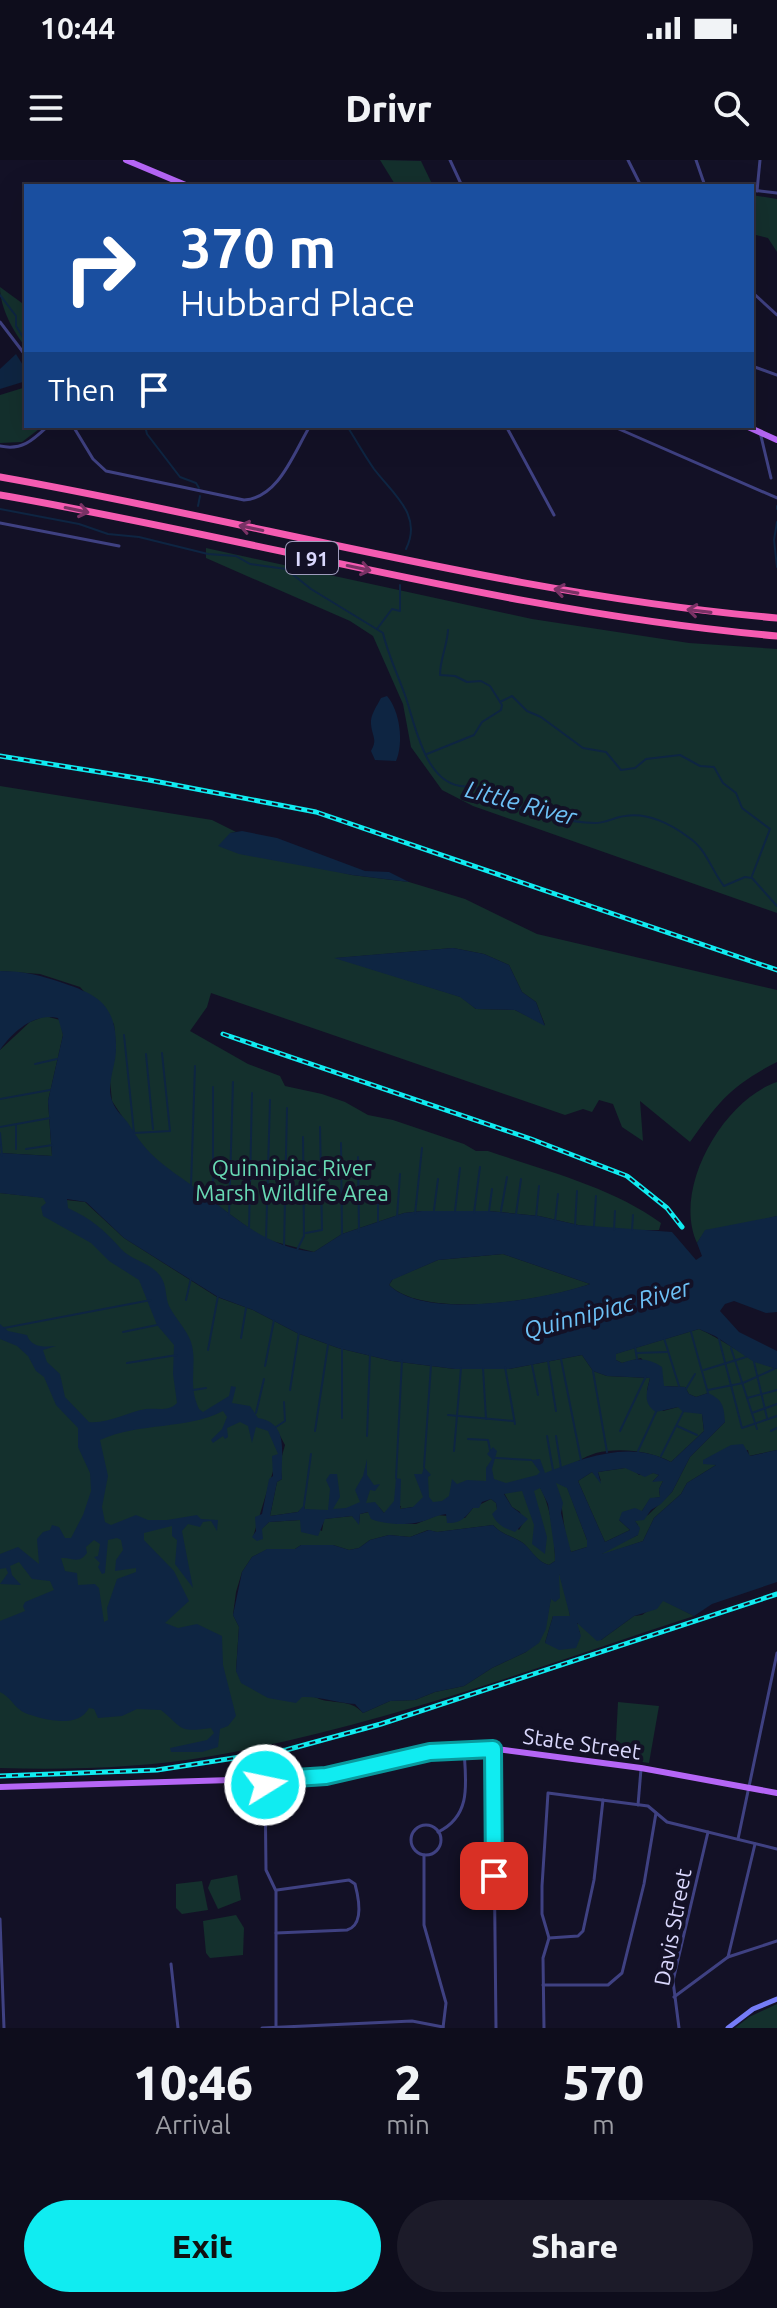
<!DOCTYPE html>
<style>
:root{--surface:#0e0d1c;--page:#1c1b29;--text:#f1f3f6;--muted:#9b9ca3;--line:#2e2d3b;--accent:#10ecf1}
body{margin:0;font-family:Ubuntu,sans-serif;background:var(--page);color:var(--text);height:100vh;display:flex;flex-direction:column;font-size:30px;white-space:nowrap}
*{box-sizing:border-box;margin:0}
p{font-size:26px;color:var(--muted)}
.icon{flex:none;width:44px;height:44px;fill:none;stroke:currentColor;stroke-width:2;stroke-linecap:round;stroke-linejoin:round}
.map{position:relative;height:1868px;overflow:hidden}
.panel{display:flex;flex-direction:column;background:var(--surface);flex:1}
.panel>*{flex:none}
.guide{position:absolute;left:24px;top:24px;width:730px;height:244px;border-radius:0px;box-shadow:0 8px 32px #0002,0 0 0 2px var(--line);background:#1a4fa0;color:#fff;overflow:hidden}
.pin{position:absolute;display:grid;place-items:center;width:68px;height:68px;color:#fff;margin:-34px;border-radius:16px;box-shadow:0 4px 12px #0006}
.me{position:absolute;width:88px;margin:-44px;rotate:80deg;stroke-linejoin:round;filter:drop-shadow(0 0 6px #0008)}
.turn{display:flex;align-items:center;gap:28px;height:168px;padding:0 24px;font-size:36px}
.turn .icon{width:104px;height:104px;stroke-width:2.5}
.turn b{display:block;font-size:56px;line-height:68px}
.then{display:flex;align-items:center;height:76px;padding:0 24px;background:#0003;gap:16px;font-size:30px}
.eta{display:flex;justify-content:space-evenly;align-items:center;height:136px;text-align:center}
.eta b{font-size:48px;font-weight:800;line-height:56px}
.cta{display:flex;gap:16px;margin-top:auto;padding:16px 24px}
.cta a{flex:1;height:92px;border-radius:48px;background:var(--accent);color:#111;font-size:32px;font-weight:800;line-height:92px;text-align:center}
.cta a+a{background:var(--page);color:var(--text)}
.status{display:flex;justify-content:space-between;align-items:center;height:56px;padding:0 40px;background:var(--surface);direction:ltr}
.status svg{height:22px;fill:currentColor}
header{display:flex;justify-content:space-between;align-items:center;height:104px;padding:0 24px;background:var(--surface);font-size:36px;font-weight:800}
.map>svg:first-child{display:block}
</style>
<div class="status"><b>10:44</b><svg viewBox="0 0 49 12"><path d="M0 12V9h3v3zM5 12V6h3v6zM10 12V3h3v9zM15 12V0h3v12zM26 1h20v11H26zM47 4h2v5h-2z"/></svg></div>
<header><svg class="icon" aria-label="menu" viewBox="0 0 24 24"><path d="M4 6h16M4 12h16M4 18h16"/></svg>Drivr<svg class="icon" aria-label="search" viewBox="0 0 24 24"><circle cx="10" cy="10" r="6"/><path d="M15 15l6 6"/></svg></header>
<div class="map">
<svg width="777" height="1868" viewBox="0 0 777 1868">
<rect width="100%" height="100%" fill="#131126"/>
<!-- green -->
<g fill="#14302d" fill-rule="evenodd">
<path d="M380 0 421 1 433 26H396Z"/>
<path d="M752 35 777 39V92L768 78 752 74Z"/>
<path d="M0 127 26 146V188C13 171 0 148 0 127Z"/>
<path d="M26 227V266H43L22 282 0 283V235Z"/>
<path d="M206 388 532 459 689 483 777 489V753L473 646 442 630 411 587 403 544 373 476 350 461 206 398Z"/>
<path d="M0 626 212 660 236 672 230 673 305 704 352 715 409 722 465 739 537 774 777 830V902C732 925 719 941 690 982L640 941 643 981 622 967 613 944 599 940 592 952 583 949 565 955 211 833 207 847 190 871 248 904 280 916 285 926 322 934 345 942 368 955 393 960 464 984 476 991H488C546 1011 612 1027 661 1063L659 1070H622L578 1065 539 1056 489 1051H422L404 1053 342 1074 314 1092 264 1079 159 1003 141 985 112 941 110 921 116 888 114 864 80 827 40 814 0 811ZM453 788 484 794 509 805 522 832 536 842 545 865 515 850 476 849 461 837 337 798Z"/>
<path d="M45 856 60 860 63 875 48 941 52 996 0 993V890L30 862Z"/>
<path d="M777 922V1056L726 1069 706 1070 697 1083C672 1029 723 940 777 922Z"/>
<path d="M0 1033 85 1042 124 1078 217 1137 253 1150 297 1173 338 1188 392 1201 455 1209H509L582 1195 593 1211 607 1216 650 1218 647 1230 663 1251 678 1247 702 1254 704 1271 671 1302C651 1291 619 1287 596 1293 583 1297 573 1305 560 1308L558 1323 567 1327 587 1380V1387L571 1392C561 1371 566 1347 555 1326L540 1327C551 1347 555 1379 555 1401L549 1405C537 1402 532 1391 523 1383 513 1376 502 1375 493 1365L437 1372 428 1370 410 1377 389 1375 370 1380 359 1388 349 1390 333 1385H301L295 1389H268L252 1397 242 1412 236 1432 233 1455 239 1467 236 1511C261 1544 274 1535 310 1536 317 1537 322 1541 328 1541 343 1543 353 1542 363 1553L390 1541 415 1540 435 1532 464 1526 492 1508 526 1492 545 1469 551 1437 555 1441 557 1416 562 1413 570 1456H553L545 1483 580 1472 575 1465 580 1463 601 1480 634 1456 642 1455 663 1440 694 1456C535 1508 377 1567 212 1596 143 1608 70 1610 0 1608ZM278 1272 285 1285 280 1303 282 1319 277 1322 270 1356 298 1352 304 1346 305 1349 324 1353 379 1347 384 1353 401 1346 400 1349 504 1333 512 1347 520 1352 523 1363 519 1370 497 1349 496 1343 491 1339 473 1348 465 1358 438 1355 416 1364H397L369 1352 360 1354 359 1363 352 1356 324 1359 322 1371 300 1360 269 1362 253 1377 278 1295Z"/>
<path d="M503 1094 590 1124C546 1140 426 1160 389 1125L393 1119 438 1100Z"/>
<path d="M699 1169C726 1181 748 1200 777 1209V1290L749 1296 748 1290 715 1303 716 1305 687 1323 681 1334 654 1358 643 1381 602 1395 603 1391 638 1375V1365L634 1360 648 1355 672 1332 690 1297 725 1262 708 1233 696 1237 689 1234 685 1227 664 1226 641 1198 622 1203 616 1200 615 1194Z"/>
<path d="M625 1308H631L639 1315 654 1313 659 1315 653 1321H663L659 1329 660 1337 650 1339 642 1351 619 1360 630 1370 605 1382 578 1321 592 1312 601 1321 598 1312Z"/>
<path d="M618 1542 659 1546 649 1603 615 1598Z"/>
<path d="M237 1715 241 1740 218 1749 208 1728 211 1720Z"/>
<path d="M202 1721 208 1750 182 1754 176 1748V1724Z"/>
<path d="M236 1755 244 1768 243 1795 210 1798 206 1793 203 1761Z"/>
<path d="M777 1844V1868H735L749 1857Z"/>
</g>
<!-- water -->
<g fill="#0e2542" fill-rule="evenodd">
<path d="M16 194 26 210V221L0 229V209Z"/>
<path d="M387 536C400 551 404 583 396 601L375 600 371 591C378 579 372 577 371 564 370 555 377 546 381 538Z"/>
<path d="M242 671 277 678 365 711 389 712 409 722 352 715 239 694 218 686 230 673Z"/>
<path d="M453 788 484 794 509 805 522 832 536 842 545 866 515 850 476 849 460 837 334 798Z"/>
<path d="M0 811C20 811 35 814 54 820 93 833 117 840 116 889 116 907 105 926 113 943 116 951 123 956 128 963 150 999 164 1005 197 1029 235 1057 265 1087 314 1092L342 1074 404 1053 422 1051H489L539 1056 578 1065 672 1072 696 1100 702 1096 697 1083 705 1070 777 1056V1152L766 1153 734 1141 725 1144 720 1151 739 1172 777 1191V1209L754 1202 715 1176 699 1169 616 1194V1200L622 1203C636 1197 649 1198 662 1207L664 1226 685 1227 689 1234 696 1237 708 1233C723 1240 724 1246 725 1262L690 1297 672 1332 661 1344 651 1350 644 1360 635 1361 640 1368 638 1375 602 1394 643 1381 654 1358 681 1334 687 1323 716 1305 703 1304V1300L731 1285 743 1284 750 1296 777 1290V1422L712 1444 694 1456 663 1441 657 1449 634 1456 601 1480 597 1481 577 1463 581 1476 576 1488 559 1490 545 1483 553 1456H570L559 1414 560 1438 555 1442 551 1439 546 1469 539 1483 526 1492 492 1508 464 1526 435 1532 415 1540 390 1541 363 1553 355 1544C337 1543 320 1536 302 1537L296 1543 268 1538 241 1523 236 1511 239 1467 233 1455 242 1412 252 1397 267 1389H295L301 1385H333L349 1390 359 1388 370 1380 389 1375 410 1377 429 1370 437 1372 493 1365C502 1375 513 1376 523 1383 533 1391 537 1402 549 1405L555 1401V1394L548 1344 540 1328 534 1331 547 1377 545 1394 532 1384 534 1365 522 1331 504 1334 512 1347 528 1359 515 1372C504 1368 497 1365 492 1354L497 1349 496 1343 491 1339 482 1342 479 1348H473C465 1358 460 1364 447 1363L446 1354C435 1355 426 1362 415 1363 402 1365 383 1364 371 1359L368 1352 360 1354 359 1365 352 1356 325 1359 318 1376 301 1372 300 1360 269 1362 262 1369 263 1379 257 1381 252 1377 256 1371 255 1357 262 1354 269 1319 273 1316 272 1296 278 1294 268 1271 256 1267 252 1283 248 1266 240 1262 227 1268 228 1277 225 1279 223 1276 213 1283 211 1280 222 1269 227 1257 223 1251C187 1270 140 1262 100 1280L108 1316 102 1347 105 1362 111 1365 136 1355 148 1360H167L197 1355 201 1359 218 1360 217 1371 211 1361 203 1362 200 1367 188 1364 182 1371 193 1428 175 1404 177 1380 172 1376V1366L144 1373V1380L174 1411 189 1441 165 1463 178 1468 197 1464 222 1476 223 1505 236 1556 228 1566 220 1569 218 1587 202 1592H171L170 1588 207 1580 214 1573 211 1568C178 1573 183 1568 161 1550L137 1549 122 1556 98 1558 94 1549 89 1548C78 1569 44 1560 25 1553 15 1549 10 1536 0 1532V1461L25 1451 23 1446 25 1442 54 1430 50 1421 32 1419 19 1402 10 1406 12 1415 21 1425 0 1424 8 1413 6 1408 0 1409V1394L18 1387 39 1404 37 1379 43 1372 50 1370 52 1365 59 1367 65 1378H71L83 1355 91 1331 90 1313 78 1287V1268L56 1245 44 1217 36 1211 28 1196 17 1186 0 1179V1164L8 1171 27 1175C31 1188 45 1187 56 1186L43 1190 47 1202 60 1214 65 1237 89 1262C108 1264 127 1252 146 1249 158 1248 168 1252 177 1243L173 1214 174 1185 157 1165 139 1120 109 1101 91 1083 43 1056 41 1047 46 1043 43 1038 0 1033V993L52 996 48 941 63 875 58 858C35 852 12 872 0 890ZM67 1039 86 1042 124 1078 218 1137 253 1150 297 1173 338 1188 392 1201 455 1209H509L582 1195 593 1211 607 1216 650 1218C647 1231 642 1243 656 1252L678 1247 683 1252 702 1254 704 1271 671 1302C630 1280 586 1297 545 1313L540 1299 531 1300 540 1312 537 1315 506 1323 494 1319 492 1309 497 1291 493 1287 487 1294 492 1299 486 1308V1321L467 1320 457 1324 452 1319 449 1336 442 1341 433 1342 429 1337 428 1317 431 1315 424 1307 422 1314H414L423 1337 413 1347 400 1349 401 1319 396 1318 394 1341 384 1353 375 1342 366 1343 370 1330 375 1331 380 1324 374 1325 367 1315V1299L363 1316 355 1330 360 1342 346 1348 333 1349 340 1337 337 1314H330L326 1320 330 1329 328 1350 305 1349 304 1345 298 1352 270 1356 277 1322 282 1319C280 1297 291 1263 258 1258L250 1246 232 1243 236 1227 231 1226 229 1236 203 1252 199 1249C187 1224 198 1204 191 1182 187 1170 175 1158 169 1146 165 1136 167 1126 161 1117 151 1102 132 1101 121 1089 106 1071 90 1058 68 1048ZM503 1094 590 1124C546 1139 426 1161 389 1125L392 1120 438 1100ZM625 1308 645 1317 653 1313 659 1315 652 1322 663 1321 659 1329 660 1337 650 1338 642 1351 635 1348 622 1352 619 1360 630 1370 605 1382 578 1321 592 1312 601 1324 598 1312ZM556 1323 567 1328 587 1380V1387L571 1392 561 1353 563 1343ZM117 1378 121 1380 123 1390 116 1400 115 1411 136 1408V1412L117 1419 107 1448 108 1460 104 1462 99 1428 95 1424 78 1425 77 1413 65 1411 61 1398C73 1397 78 1405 87 1393L86 1387 94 1380 100 1384 98 1396 94 1397 100 1403 98 1407 102 1414 105 1413 108 1380Z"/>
</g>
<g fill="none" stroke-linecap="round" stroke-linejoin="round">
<!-- stream -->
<g stroke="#0e2542" stroke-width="2">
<path d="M0 135 16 156V166L26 182"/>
<path d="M145 266 147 274 180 317 196 323 199 328"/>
<path d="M347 266C356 280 364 295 374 309 393 334 423 355 406 389"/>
<path d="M198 346 200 336"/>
<path d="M777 346V349"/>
<path d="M0 349 79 364 108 374 139 377 208 394 236 396 250 404 286 409 311 429 383 473C388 495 398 515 406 538 416 568 427 632 471 626 506 643 555 662 595 663 606 663 615 657 625 656 647 652 671 664 688 677 707 689 711 710 724 726L745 717 752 718 777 746"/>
<path d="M777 362 774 380 777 407"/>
<path d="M377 469 392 449 400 451V425"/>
<path d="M500 542 512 536 527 551 541 557 583 588 606 592 621 610 635 608 646 599 680 595 700 606 714 607 723 623 736 633 742 648 770 669 752 716"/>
<path d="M427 594 474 575 482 562 501 550 502 545 490 526 481 521 467 522 455 516 440 515C440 499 447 487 448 470"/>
<path d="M124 875 134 973"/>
<path d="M146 894 153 969"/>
<path d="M35 904 57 899"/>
<path d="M0 939 50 930"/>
<path d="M16 966V989"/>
<path d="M0 967 50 958"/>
<path d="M0 973 2 996"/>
<path d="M134 973 170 971 162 893"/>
<path d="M341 983 342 1074"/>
<path d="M26 989 53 985"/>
<path d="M358 997 359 1072"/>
<path d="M191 1025 195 906"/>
<path d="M213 1042V927"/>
<path d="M434 1050 438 1019"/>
<path d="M455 1051 460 1008"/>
<path d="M489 1051 492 1029"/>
<path d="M501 1051 507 1017"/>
<path d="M474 1053 480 1007"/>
<path d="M415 1054 422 988"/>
<path d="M516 1054 521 1019"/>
<path d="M229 1055 233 922"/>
<path d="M397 1057 400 1014"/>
<path d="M536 1057 539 1026"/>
<path d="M555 1061 558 1034"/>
<path d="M378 1062V1031"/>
<path d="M575 1066 577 1031"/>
<path d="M594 1066 596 1036"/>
<path d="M249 1068 252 933"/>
<path d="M614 1070 615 1051"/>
<path d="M632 1070 633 1055"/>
<path d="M306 1073 322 1070 320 967"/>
<path d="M266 1079 270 940"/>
<path d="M284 1087 287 948"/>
<path d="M297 1090 304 1076 303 977"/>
<path d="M186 1140 191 1118"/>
<path d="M4 1168 151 1140"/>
<path d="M123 1172 157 1165"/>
<path d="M691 1172 708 1233"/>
<path d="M241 1178 246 1148"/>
<path d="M664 1178 679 1226"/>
<path d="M719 1179 742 1268 777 1256"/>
<path d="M635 1187 637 1199"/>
<path d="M731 1188 757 1269"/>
<path d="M208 1190 218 1136"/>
<path d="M636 1193 667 1192"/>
<path d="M561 1199 581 1300"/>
<path d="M548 1201 556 1251"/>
<path d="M754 1202 767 1258"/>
<path d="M127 1203 177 1195"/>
<path d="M532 1205 538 1235"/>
<path d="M265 1206 274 1160"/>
<path d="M505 1207 515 1264"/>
<path d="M483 1208 486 1259"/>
<path d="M704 1210 746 1197"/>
<path d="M593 1211 607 1292"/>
<path d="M686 1229 695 1214"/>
<path d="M193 1230 206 1228"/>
<path d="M290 1230 299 1172"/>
<path d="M708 1230 743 1223 774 1209"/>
<path d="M747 1238 777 1230"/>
<path d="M256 1253 264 1219"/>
<path d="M752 1253 777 1244"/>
<path d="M448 1255 513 1261"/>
<path d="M342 1258V1187"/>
<path d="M677 1266 697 1275"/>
<path d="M276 1267 285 1261 284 1242"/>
<path d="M315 1271 328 1185"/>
<path d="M620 1271 646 1216"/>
<path d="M771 1271 777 1268"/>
<path d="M367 1276 370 1194"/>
<path d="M547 1276 553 1310"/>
<path d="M556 1276 561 1308"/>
<path d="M468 1279 488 1280 490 1290"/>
<path d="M454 1291 461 1208"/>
<path d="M638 1291 656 1252"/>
<path d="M661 1296 683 1252"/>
<path d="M496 1298 531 1300"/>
<path d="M424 1307 431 1205"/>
<path d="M396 1318 402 1200"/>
<path d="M304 1345 311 1294"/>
</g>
<!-- minor -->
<g stroke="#3f4182" stroke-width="3">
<path d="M450 0 462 26"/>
<path d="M628 0 641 26"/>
<path d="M696 0 705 26"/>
<path d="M752 30 777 33"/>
<path d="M757 31 760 0"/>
<path d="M752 132 777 155"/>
<path d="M0 162 26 196"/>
<path d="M752 206 777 215"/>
<path d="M73 266 93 299 106 311 244 340C279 338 294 292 310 266"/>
<path d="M506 266 554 355"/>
<path d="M612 266 777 338"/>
<path d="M760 272 771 318"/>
<path d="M0 286C22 291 33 280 48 266"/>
<path d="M0 363 119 386"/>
<path d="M493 1589 496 1868"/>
<path d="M265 1620 266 1710 276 1731V1868"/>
<path d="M638 1645 641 1609"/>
<circle cx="426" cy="1680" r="15"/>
<path d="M438 1672C472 1656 466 1622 464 1591"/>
<path d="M738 1679 777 1493"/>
<path d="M424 1695V1765L446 1843 443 1868"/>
<path d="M0 1759 4 1868"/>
<path d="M276 1773 347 1770C364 1765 359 1739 355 1724L349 1720 277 1730"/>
<path d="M549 1778 578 1776 583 1771 594 1720 603 1640"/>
<path d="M728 1797 755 1684"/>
<path d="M171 1804 178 1868"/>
<path d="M543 1825H608L622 1813 644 1724 656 1653"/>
<path d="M674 1837 728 1797 777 1781"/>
<path d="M262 1868 412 1861 443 1867"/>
<path d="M544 1868 543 1798 549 1778 542 1754V1726L548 1633 648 1646 667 1662 777 1689"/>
<path d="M679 1868 673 1821 708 1672"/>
</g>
<!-- secondary -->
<path stroke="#757cf7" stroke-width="5" d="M728 1868 753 1849 777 1839"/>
<!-- primary -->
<g stroke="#b566f6" stroke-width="6">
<path d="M126 0 188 26"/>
<path d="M746 266 777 280"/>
<path d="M0 1627 298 1618 326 1616 430 1592 489 1588 641 1608 777 1633"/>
</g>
<!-- motorway -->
<g stroke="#f55bb1" stroke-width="7">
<path d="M0 317C259 363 514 435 777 458"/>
<path d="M0 335C260 380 514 453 777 476"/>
</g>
<defs>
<g id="rail">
<path d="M0 596 149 620 316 652 777 810"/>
<path d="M223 874 531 979 627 1016 667 1048 682 1067"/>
<path d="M0 1616 157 1610 286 1590 381 1564 777 1434"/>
</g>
</defs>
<!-- rail casing -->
<use href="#rail" stroke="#10ecf1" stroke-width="5"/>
<!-- rail -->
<use href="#rail" stroke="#131126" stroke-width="2" stroke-dasharray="6" stroke-linecap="butt"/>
</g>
<!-- one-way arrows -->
<defs><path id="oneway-shaft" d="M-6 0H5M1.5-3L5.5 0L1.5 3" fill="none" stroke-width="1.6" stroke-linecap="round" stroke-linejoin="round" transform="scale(2)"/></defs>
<g stroke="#793265">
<use href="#oneway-shaft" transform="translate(77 350) rotate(12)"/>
<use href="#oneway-shaft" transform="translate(251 368) rotate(-168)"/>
<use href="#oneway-shaft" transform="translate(359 408) rotate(12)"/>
<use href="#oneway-shaft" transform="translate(566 431) rotate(-170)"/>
<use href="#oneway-shaft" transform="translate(699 451) rotate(-173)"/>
</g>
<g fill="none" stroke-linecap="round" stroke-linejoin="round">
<defs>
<path id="route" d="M265 1625V1620L326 1616 430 1592 493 1589 494 1716"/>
</defs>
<!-- route casing -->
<use href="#route" stroke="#0a999d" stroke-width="20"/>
<!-- route -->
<use href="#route" stroke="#10ecf1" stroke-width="14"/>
</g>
<g text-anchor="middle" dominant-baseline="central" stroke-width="8" stroke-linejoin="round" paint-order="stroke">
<!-- shield labels -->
<rect fill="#131126" stroke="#9e9cbc" stroke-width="2" x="286" y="382" width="52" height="32" rx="6"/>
<g font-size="20" font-weight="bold" fill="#dad8fd">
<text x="312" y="398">I 91</text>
</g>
<!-- park labels -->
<g font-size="22" fill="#68d9b4" stroke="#131126">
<text x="292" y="1007">Quinnipiac River<tspan x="292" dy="25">Marsh Wildlife Area</tspan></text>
</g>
<!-- street labels -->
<g font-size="22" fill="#dad8fd" stroke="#131126">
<text transform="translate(582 1583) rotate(8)">State Street</text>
<text transform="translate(672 1767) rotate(-79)">Davis Street</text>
</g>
<!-- water labels -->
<g font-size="24" font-style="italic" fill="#6dc1f6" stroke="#131126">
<text transform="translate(521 643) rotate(15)">Little River</text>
<text transform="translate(607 1149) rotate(-15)">Quinnipiac River</text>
</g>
</g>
</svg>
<div class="pin" style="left:494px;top:1716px;background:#d93025"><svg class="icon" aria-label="arrive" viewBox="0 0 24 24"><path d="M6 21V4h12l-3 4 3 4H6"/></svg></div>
<svg class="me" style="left:265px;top:1625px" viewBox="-20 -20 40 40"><circle r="17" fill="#10ecf1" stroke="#fff" stroke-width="3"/><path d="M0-11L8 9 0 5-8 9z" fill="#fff"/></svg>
<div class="guide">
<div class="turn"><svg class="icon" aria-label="right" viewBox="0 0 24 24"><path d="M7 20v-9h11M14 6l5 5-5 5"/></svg><div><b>370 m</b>Hubbard Place</div></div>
<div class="then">Then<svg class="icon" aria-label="arrive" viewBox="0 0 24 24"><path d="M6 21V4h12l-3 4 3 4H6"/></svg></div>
</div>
</div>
<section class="panel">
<div class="eta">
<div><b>10:46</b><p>Arrival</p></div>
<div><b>2</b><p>min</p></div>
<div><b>570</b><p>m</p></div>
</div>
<div class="cta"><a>Exit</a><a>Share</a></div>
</section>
